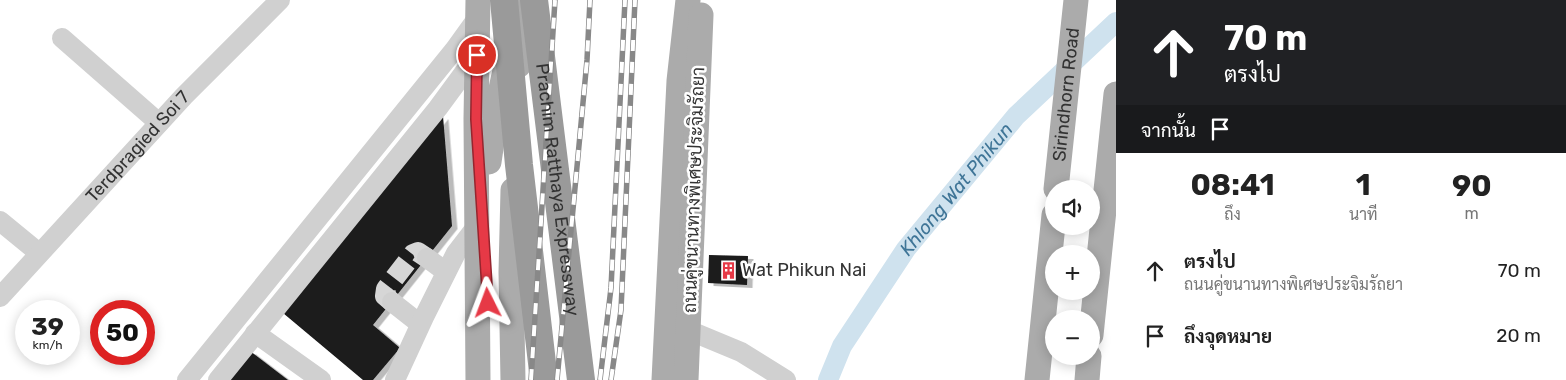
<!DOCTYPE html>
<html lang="th">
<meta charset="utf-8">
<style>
:root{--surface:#fff;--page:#f2f2f2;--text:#222;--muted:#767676}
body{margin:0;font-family:Rubik,Sarabun,sans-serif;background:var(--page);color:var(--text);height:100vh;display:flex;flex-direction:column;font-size:19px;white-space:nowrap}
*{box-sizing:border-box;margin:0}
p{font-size:16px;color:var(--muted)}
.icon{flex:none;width:28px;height:28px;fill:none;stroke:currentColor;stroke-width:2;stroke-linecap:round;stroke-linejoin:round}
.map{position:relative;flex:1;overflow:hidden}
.details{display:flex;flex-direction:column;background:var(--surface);width:450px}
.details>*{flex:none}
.guide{background:#202124;color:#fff;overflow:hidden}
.controls{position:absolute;left:1045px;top:180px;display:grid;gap:10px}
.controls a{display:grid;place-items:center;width:55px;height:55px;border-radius:50%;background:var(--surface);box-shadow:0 2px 12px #0003;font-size:25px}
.speed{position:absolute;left:15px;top:300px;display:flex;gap:10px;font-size:25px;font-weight:700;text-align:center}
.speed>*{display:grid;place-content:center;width:65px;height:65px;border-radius:50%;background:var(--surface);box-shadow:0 2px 12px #0003;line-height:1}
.speed small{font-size:12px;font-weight:400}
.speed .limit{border:8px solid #d22;background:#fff;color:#111}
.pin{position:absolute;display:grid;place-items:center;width:42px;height:42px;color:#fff;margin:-21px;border:2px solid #fff;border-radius:50%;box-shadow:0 1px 5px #0007}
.me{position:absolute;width:55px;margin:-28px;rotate:357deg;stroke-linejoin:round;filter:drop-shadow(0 0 4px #0008)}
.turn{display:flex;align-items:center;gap:18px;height:105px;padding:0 25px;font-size:22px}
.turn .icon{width:65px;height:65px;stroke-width:2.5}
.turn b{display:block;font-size:35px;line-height:42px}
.then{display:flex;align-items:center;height:48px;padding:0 25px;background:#0003;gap:10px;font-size:19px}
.eta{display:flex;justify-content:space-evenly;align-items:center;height:85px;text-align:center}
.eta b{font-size:30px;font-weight:700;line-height:35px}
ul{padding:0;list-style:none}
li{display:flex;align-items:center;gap:15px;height:65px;padding:0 25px}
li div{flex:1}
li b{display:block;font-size:19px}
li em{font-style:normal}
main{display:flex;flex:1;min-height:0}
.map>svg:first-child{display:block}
</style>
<main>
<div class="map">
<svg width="1116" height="380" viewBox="0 0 1116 380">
<defs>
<filter id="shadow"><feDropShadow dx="5.5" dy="3" stdDeviation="0" flood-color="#0004"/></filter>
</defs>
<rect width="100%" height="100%" fill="#fff"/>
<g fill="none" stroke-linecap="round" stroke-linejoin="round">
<!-- canal -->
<path stroke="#cfe2ee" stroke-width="20" id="s1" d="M828 380 842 346 906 249 1016 116 1116 22"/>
</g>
<!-- building -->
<g fill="#1a1a1a" filter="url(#shadow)">
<path d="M443 116 452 226 373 325 400 348 373 380H363L283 313Z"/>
<path d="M709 255 748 256 747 285 708 283Z"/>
<path d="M250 351 288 380H228Z"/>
</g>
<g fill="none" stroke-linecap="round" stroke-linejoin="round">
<!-- minor-tunnel -->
<path stroke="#d6d6d6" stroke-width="20" stroke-dasharray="20 10" stroke-linecap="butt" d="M392 302 385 296 386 289 413 254 418 252 427 258"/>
<!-- minor -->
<g stroke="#d0d0d0" stroke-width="20">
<path d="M62 38 159 123"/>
<path d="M0 221 39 253"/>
<path d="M427 258 446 272"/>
<path id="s2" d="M0 297 184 96 280 0"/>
<path d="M392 302 420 324"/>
<path d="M688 330 741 352 786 380"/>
<path d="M255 333 321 380"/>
<path d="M187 380 455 49 478 17"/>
<path d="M218 380 438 108 477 55"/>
<path d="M395 380 424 317 456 253 476 227"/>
</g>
<!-- major -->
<g stroke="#ababab" stroke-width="25">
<path d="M478 0 476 119 478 380"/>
<path d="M519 65 522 0"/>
<path d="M489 162 497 107 506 66"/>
<path id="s3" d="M1056 189 1076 0"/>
<path d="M1091 335 1116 94"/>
<path d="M513 380 511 272 513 190"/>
<path d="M664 380 679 81 688 0"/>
<path d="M686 380 701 15"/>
<path d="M1037 380 1054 215"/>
<path d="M1087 380 1089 356"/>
</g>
<!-- highway -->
<g stroke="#9a9a9a" stroke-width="28">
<path d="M504 0 519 165 544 380"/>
<path id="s4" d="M534 0 581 380"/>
</g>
<defs>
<g id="rail">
<path d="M531 380 555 0"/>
<path d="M557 380 587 60 590 0"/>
<path d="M600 380 611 288 625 0"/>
<path d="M611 380 621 310 635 0"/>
</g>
</defs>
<!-- rail casing -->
<use href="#rail" stroke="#888" stroke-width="5.5"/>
<!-- rail -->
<use href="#rail" stroke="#fff" stroke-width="4" stroke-dasharray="11" stroke-linecap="butt"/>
</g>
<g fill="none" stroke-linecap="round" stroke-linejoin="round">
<defs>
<path id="route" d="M477 55 476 119 488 303"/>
</defs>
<!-- route casing -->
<use href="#route" stroke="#96252e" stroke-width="12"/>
<!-- route -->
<use href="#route" stroke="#e63946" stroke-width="9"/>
</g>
<!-- icons -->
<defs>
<symbol id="building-bare" viewBox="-9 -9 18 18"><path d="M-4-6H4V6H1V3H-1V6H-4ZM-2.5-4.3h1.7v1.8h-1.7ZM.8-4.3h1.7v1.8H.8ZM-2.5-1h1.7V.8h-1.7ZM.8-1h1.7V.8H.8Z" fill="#e63946" stroke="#fff" stroke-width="2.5" paint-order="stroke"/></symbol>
</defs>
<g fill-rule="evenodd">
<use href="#building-bare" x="716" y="258" width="25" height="25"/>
</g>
<g text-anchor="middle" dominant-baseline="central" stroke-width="5" stroke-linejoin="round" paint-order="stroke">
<!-- street labels -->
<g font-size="18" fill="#333" stroke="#fff">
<text stroke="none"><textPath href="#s3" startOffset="95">Sirindhorn Road</textPath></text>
<text stroke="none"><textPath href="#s2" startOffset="204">Terdpragied Soi 7</textPath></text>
<text stroke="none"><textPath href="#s4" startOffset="191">Prachim Ratthaya Expressway</textPath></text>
<text transform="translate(694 190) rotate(-88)">ถนนคู่ขนานทางพิเศษประจิมรัถยา</text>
</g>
<!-- poi labels -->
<g font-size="18" fill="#333" stroke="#fff" text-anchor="start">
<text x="742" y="270">Wat Phikun Nai</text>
</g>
<!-- water labels -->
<g font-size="19" font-style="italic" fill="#3f7597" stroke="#fff">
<text stroke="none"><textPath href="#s1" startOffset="231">Khlong Wat Phikun</textPath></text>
</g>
</g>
</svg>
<div class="controls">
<a><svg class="icon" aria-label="sound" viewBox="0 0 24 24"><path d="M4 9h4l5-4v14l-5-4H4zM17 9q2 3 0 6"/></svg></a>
<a>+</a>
<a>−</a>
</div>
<div class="speed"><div>39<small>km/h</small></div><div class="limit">50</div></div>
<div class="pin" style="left:477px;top:55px;background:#d93025"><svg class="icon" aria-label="arrive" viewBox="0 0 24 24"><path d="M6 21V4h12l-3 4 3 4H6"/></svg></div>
<svg class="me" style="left:488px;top:303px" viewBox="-20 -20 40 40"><path d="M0-17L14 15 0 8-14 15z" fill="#e63946" stroke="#fff" stroke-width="4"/></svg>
</div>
<section class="details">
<div class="guide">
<div class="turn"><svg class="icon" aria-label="ahead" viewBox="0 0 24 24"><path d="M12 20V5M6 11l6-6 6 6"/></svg><div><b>70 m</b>ตรงไป</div></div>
<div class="then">จากนั้น<svg class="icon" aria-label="arrive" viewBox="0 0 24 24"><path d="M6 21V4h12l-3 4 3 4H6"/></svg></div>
</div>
<div class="eta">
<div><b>08:41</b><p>ถึง</p></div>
<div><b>1</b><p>นาที</p></div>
<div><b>90</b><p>m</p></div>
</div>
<ul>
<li><svg class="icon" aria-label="ahead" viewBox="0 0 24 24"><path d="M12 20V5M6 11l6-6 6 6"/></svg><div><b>ตรงไป</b><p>ถนนคู่ขนานทางพิเศษประจิมรัถยา</p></div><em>70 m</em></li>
<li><svg class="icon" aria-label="arrive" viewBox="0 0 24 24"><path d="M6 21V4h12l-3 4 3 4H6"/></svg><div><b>ถึงจุดหมาย</b></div><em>20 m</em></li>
</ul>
</section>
</main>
